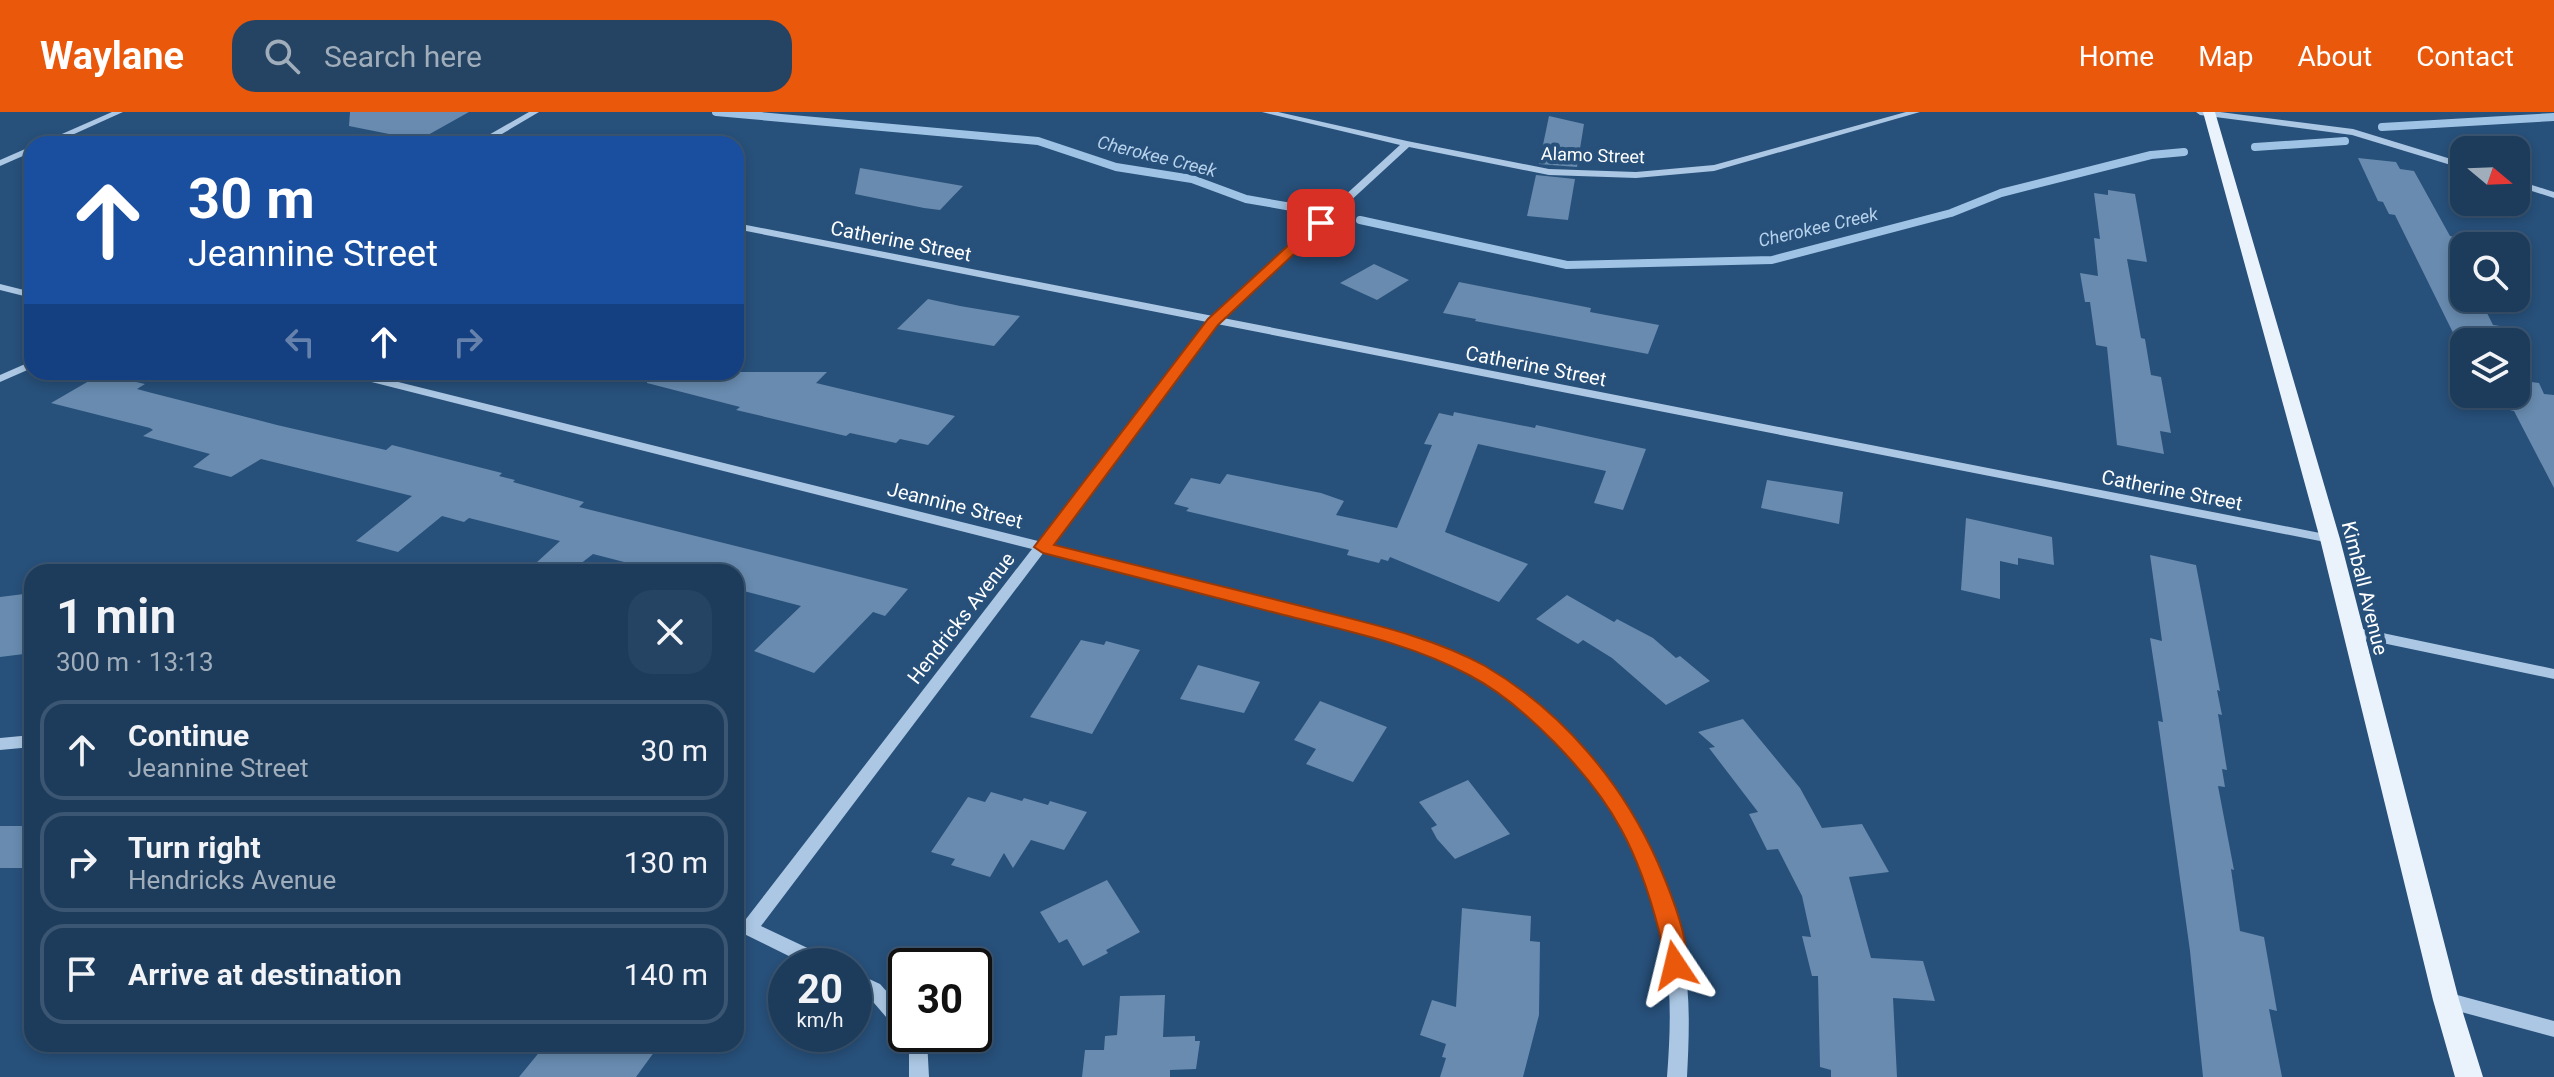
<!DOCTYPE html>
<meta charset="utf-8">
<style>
:root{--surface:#1d3c5c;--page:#254362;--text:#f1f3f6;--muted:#a0adbb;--line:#3b5672;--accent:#ea580c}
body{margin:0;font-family:Roboto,sans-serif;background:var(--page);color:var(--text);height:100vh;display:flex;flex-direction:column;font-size:30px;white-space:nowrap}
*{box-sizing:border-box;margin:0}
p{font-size:26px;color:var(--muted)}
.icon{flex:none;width:44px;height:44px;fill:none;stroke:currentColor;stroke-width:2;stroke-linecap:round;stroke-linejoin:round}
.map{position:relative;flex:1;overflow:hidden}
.drawer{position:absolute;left:24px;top:452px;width:720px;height:488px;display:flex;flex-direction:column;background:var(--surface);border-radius:24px;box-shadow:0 4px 12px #0003,0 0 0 2px var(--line)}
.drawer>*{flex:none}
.hud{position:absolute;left:24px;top:24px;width:720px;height:244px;border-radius:24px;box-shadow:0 4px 12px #0003,0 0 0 2px var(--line);background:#1a4fa0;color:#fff;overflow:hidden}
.needle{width:52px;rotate:109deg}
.controls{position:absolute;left:2450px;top:24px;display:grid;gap:16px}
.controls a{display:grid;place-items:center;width:80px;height:80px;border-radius:16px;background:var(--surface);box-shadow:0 4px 12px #0003,0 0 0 2px var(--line);font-size:40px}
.speed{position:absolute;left:768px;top:836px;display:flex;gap:16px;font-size:40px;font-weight:700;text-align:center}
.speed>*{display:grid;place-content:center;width:104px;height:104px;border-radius:50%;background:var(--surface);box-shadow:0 4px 12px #0003,0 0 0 2px var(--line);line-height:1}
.speed small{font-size:20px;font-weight:400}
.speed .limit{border:4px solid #111;border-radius:12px;background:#fff;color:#111}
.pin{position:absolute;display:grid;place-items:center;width:68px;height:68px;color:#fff;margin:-34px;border-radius:16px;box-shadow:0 4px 12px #0006}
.me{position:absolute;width:88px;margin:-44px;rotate:350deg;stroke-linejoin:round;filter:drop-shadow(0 0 6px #0008)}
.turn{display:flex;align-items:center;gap:28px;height:168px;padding:0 32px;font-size:36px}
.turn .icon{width:104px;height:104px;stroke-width:2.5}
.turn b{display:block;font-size:56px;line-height:68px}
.lanes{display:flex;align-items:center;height:76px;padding:0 32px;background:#0003;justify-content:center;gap:40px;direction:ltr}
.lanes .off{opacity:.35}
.round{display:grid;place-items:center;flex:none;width:84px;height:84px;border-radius:24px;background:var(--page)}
.summary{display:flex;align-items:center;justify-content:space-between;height:136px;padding:0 32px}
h1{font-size:48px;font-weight:600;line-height:60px}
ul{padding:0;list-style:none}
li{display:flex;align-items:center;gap:24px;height:100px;margin:0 16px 12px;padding:0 16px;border:4px solid var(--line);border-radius:24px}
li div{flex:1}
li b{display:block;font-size:30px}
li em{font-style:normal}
header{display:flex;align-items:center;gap:48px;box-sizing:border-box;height:112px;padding:0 40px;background:var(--accent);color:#fff}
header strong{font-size:38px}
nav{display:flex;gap:44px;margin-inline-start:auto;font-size:28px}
.search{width:560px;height:72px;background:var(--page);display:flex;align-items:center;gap:20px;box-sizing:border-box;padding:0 28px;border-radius:24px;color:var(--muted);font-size:30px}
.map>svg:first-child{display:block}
</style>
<header>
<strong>Waylane</strong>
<div class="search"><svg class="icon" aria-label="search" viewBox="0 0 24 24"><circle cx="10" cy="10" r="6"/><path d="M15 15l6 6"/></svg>Search here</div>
<nav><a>Home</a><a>Map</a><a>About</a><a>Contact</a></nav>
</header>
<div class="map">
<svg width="2554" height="965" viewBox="0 0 2554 965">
<rect width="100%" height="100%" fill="#27507a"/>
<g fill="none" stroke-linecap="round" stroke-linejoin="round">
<!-- stream -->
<g stroke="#9fc3e4" stroke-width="8">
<path d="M716 0 1038 29 1116 55 1192 67 1246 87 1303 97"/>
<path d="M2382 15 2554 5"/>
<path d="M2255 35 2345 29"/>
<path d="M1360 108 1567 153 1772 148 1951 101 2001 81 2151 43 2184 40"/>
</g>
</g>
<!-- building -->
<g fill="#688baf">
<path d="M350 0H469L419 28 349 14Z"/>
<path d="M1549 4 1584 12 1577 55 1539 52Z"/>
<path d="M2358 46 2396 50 2400 57 2414 59 2450 124 2464 127V187L2481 189 2493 213 2500 214 2509 230H2464V243L2395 103 2389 102 2383 90 2378 89Z"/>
<path d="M860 56 963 74 940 98 924 96 855 82Z"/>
<path d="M1536 63 1575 67 1568 108 1527 104Z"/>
<path d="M2108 78 2135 82 2147 150 2127 147 2141 226 2145 227 2151 263 2161 265 2171 321 2160 319 2164 342 2117 333 2107 235 2096 233 2090 190H2085L2080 161 2098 164 2094 126 2100 127 2094 81 2108 83Z"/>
<path d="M1374 152 1409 168 1377 188 1340 171Z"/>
<path d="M1459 170 1591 196 1590 200 1659 213 1648 242 1475 209 1476 207 1443 201Z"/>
<path d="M928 187 960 194 1020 204 994 234 897 217Z"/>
<path d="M2516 243 2531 270 2539 271 2544 282 2554 283V376L2514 299 2510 298 2501 282H2516Z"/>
<path d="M648 260H827L816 271 955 304 928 333 900 327 896 331 850 321 846 324 736 298 740 295 647 271Z"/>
<path d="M101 262 145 272 137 277 152 281 277 313 386 338 392 333 502 361 499 364 515 368 513 370 584 390 579 395 908 477 885 504 873 500 814 561 754 539 801 494 736 477V460H710L698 456 690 459 666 452 659 459 593 442 570 460 536 451 560 429 469 406 464 410 442 404 398 440 356 429 412 384 261 347 231 365 193 355 210 342 143 324 153 318 150 316 51 291Z"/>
<path d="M1454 300 1535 316 1536 313 1646 337 1623 398 1594 391 1606 359 1478 332 1445 420 1528 452 1499 490 1390 445 1388 449 1381 447 1379 451 1347 443 1349 438 1186 399 1189 396 1174 392 1191 366 1220 372 1227 362 1321 381 1344 389 1336 403 1397 416 1432 333 1424 332 1439 301 1453 304Z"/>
<path d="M1767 368 1843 380 1839 412 1761 396Z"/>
<path d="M1966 406 2052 425 2054 453 2018 446V453L2000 449V487L1961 478Z"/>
<path d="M2150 443 2196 453 2220 579 2217 578 2222 603 2218 602 2227 658 2222 657 2225 675 2218 674 2234 758 2231 757 2240 819 2264 825 2277 899 2269 897 2282 965H2203L2190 839 2158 609 2163 610 2150 526 2162 529Z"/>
<path d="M32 481V541L0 545V485Z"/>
<path d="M1567 483 1614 510 1617 507 1653 526 1676 546 1680 544 1710 569 1666 593 1612 546 1583 528 1578 532 1536 507Z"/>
<path d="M1081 528 1104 533 1106 529 1140 538 1092 622 1030 605Z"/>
<path d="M1198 553 1260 570 1244 601 1180 587Z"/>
<path d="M1320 589 1387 615 1353 670 1306 652 1316 637 1294 628Z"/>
<path d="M1743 607 1800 676 1822 716 1862 712 1889 760 1849 765 1871 846 1923 849 1935 889 1893 886 1897 965H1831V958L1820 955 1818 864H1812L1802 824 1811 825 1802 784 1778 737 1767 738 1749 702 1758 700 1709 636 1715 635 1698 620Z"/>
<path d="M1468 668 1510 722 1455 747 1437 727 1431 716 1437 713 1419 690Z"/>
<path d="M991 680 1022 689 1024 686 1048 693 1050 689 1087 700 1064 738 1031 728 1013 756 1004 741 990 765 951 753 955 747 931 740 968 685 985 690Z"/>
<rect x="0" y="714" width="32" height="42"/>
<path d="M1107 768 1140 820 1106 838 1108 841 1083 854 1067 827 1059 831 1040 800Z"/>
<path d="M1462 796 1531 804 1530 829 1540 830 1539 903 1523 965H1440L1446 946 1442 945 1446 932 1420 923 1432 888 1456 895Z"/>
<path d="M1165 883 1163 925 1195 924V929H1200L1196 957 1170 958V965H1082L1085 938H1104L1105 924 1117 923 1120 884Z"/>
<path d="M546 932H660L636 965H519Z"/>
</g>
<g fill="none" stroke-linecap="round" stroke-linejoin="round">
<!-- minor -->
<g fill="#abc7e3" fill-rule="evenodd">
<path d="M112 0H123L52 32H39Z"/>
<path d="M529 0H539L485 32H473Z"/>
<path d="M1262 0H1278L1407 29 1549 57 1636 60 1714 53 1906 0H1920L1714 59 1636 66 1549 63 1409 35 1223 206 2330 423 2337 427 2330 431 1217 212 1050 432C1129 452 1207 472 1286 491 1346 506 1409 519 1465 546 1580 601 1660 721 1683 844 1691 884 1689 925 1687 965H1667C1670 925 1672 884 1665 844 1644 724 1568 611 1458 555 1402 527 1339 514 1279 499 1201 479 1123 460 1044 440L761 814 833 848 836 854H809L736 818V803L746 807 1032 437 340 262 338 260H358L1038 429 1207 210 736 117V111L1213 204 1400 33Z"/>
<path d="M2196 0H2220L2353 17 2464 51V57L2352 23 2200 3Z"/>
<path d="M32 34V40L0 54V48Z"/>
<path d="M2516 68 2554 80V86L2516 74Z"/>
<path d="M0 172 32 180V186L0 178Z"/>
<path d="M32 249V256L0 270V263Z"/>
<path d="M2354 515 2554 557V567L2349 524 2347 520 2349 516Z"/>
<path d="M32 623V635L0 638V626Z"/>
<path d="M854 860 880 872 906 901V922H925L927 928 929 965H909V931L904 922 899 920 868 884 854 877Z"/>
<path d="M2446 880 2554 909V925L2439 894 2437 888 2439 882Z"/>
</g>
<!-- major -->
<path fill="#eaf2fc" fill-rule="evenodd" d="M2203 0H2215L2340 427 2459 888 2483 965H2455L2433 888 2320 427Z"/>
</g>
<!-- route -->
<path fill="#ea580c" stroke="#983908" stroke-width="2" d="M1316 108 1327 111 1218 213 1054 433C1137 453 1219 474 1301 494 1362 510 1429 523 1485 554 1562 599 1622 670 1658 751 1668 774 1695 837 1684 860L1675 863 1667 860C1661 847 1663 833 1659 819 1650 784 1638 748 1621 717 1592 663 1523 591 1469 563 1412 532 1347 519 1284 503 1204 482 1123 462 1043 441L1034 435 1208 207Z"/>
<g text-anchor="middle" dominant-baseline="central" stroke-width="8" stroke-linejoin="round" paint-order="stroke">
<!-- far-street labels -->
<g font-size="18" fill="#fff" stroke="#27507a">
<text transform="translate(1593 43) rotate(2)">Alamo Street</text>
</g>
<!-- far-water labels -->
<g font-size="18" font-style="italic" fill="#b6d1eb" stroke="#27507a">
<text transform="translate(1157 44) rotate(14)">Cherokee Creek</text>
<text transform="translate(1818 115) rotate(-13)">Cherokee Creek</text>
</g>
<!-- street labels -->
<g font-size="20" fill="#fff" stroke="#27507a">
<text transform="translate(901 129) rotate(11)">Catherine Street</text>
<text transform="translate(1536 254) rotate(11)">Catherine Street</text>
<text transform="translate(2172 378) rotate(11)">Catherine Street</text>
<text transform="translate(955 393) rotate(14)">Jeannine Street</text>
<text transform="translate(2365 476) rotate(76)">Kimball Avenue</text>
<text transform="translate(961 506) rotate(-52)">Hendricks Avenue</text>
</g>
</g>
</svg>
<div class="controls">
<a><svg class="needle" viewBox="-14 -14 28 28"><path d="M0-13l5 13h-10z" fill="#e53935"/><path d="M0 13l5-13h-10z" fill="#a0adbb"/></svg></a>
<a><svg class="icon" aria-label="search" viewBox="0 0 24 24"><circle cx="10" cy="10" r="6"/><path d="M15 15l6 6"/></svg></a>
<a><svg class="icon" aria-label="layers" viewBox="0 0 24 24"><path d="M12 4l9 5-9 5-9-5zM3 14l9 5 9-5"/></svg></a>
</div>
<div class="speed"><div>20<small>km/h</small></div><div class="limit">30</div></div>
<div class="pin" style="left:1321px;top:111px;background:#d93025"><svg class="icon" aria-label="arrive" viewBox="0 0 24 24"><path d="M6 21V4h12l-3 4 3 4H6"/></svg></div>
<svg class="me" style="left:1675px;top:853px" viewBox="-20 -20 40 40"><path d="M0-17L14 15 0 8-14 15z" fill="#ea580c" stroke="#fff" stroke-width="4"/></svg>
<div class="hud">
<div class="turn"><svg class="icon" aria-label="ahead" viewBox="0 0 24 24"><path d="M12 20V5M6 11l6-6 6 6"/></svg><div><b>30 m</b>Jeannine Street</div></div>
<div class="lanes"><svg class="icon off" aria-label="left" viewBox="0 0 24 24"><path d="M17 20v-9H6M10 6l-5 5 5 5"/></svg><svg class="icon" aria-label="ahead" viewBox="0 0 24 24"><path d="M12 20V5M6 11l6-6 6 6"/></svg><svg class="icon off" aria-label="right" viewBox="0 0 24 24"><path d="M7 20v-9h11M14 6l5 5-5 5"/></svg></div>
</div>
<section class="drawer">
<div class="summary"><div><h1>1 min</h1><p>300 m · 13:13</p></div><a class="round"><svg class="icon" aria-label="close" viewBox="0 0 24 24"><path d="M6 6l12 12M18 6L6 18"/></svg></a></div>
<ul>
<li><svg class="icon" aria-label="ahead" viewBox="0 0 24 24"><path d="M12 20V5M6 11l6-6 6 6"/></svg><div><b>Continue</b><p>Jeannine Street</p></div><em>30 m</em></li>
<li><svg class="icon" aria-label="right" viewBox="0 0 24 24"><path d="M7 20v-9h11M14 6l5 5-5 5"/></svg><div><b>Turn right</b><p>Hendricks Avenue</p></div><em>130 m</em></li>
<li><svg class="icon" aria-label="arrive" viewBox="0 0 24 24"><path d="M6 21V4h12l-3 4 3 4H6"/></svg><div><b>Arrive at destination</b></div><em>140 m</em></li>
</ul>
</section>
</div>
